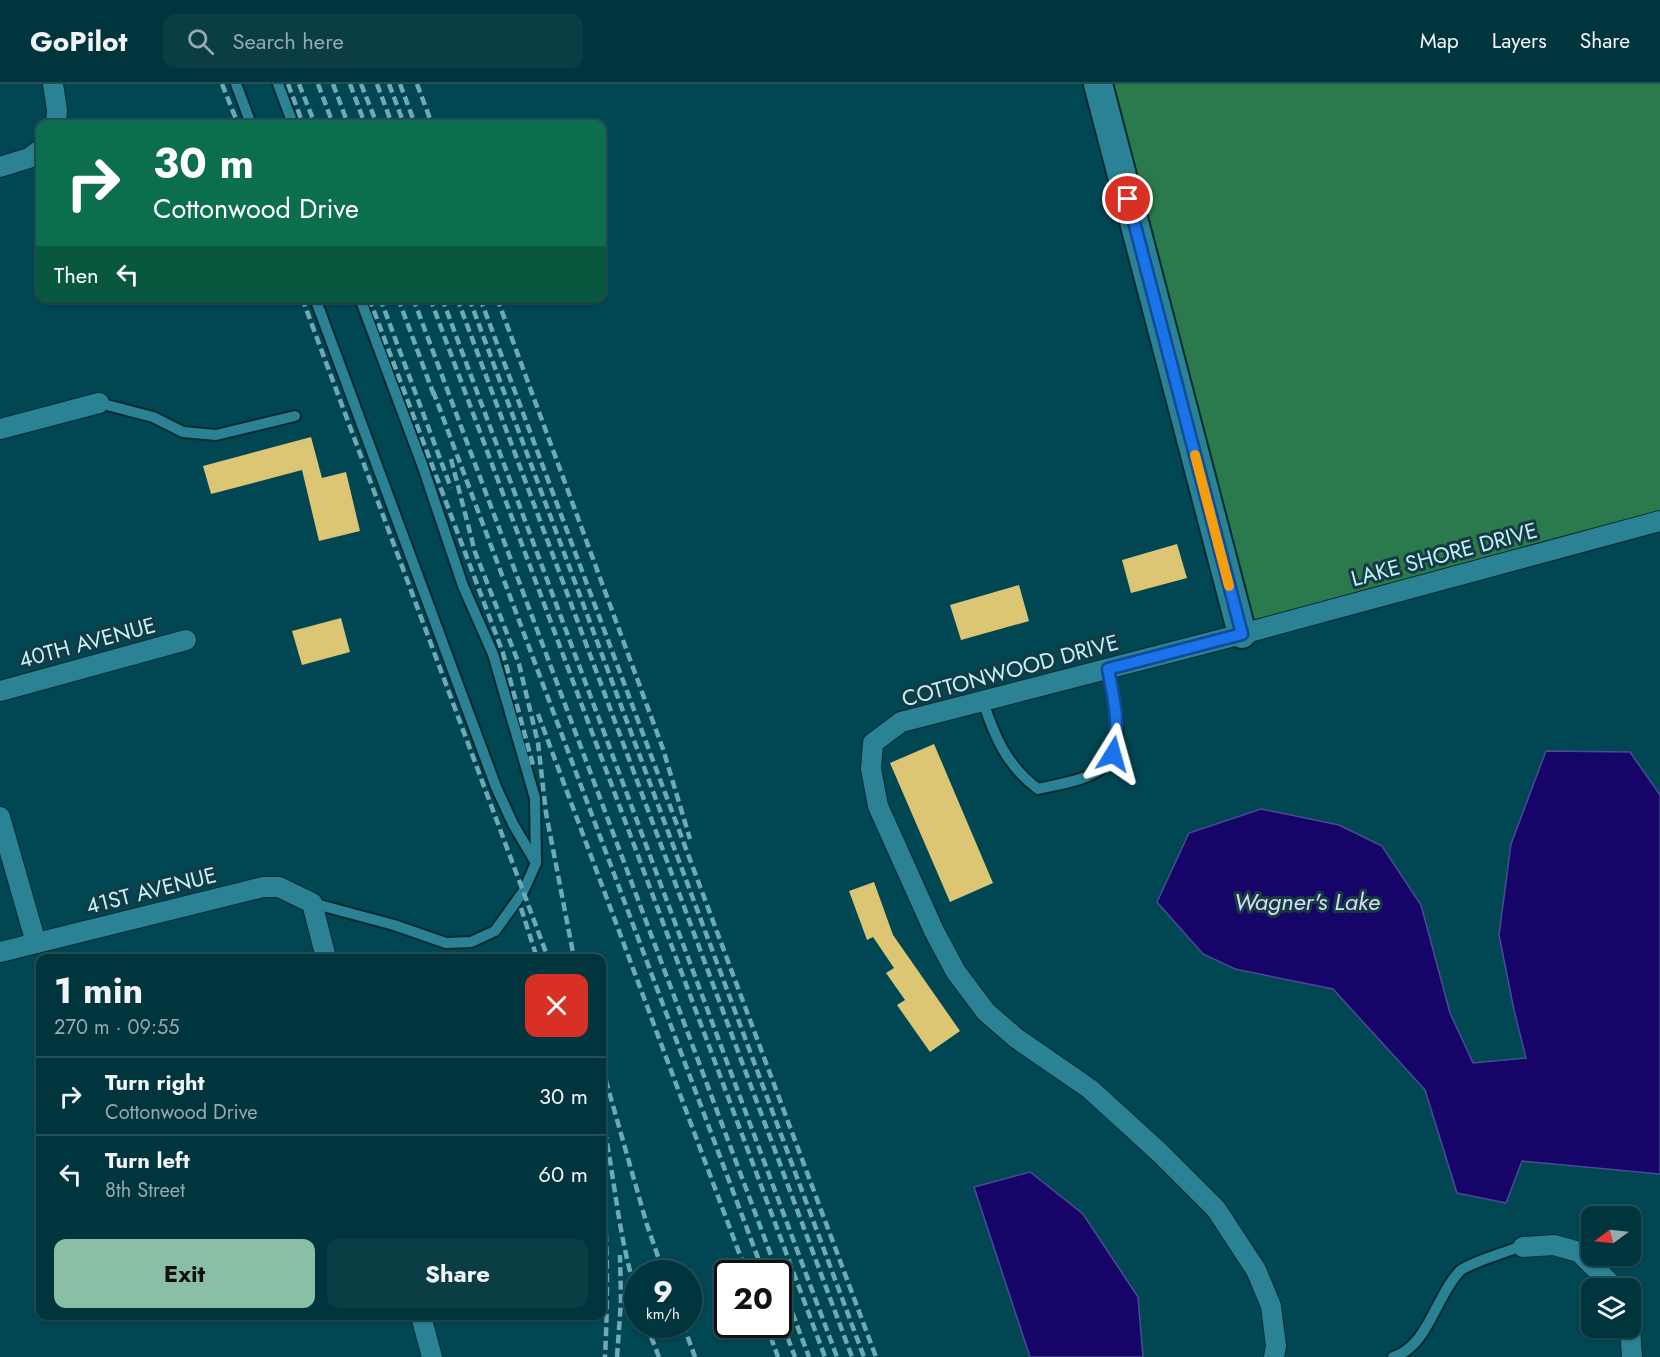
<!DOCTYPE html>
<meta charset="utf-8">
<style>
:root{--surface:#01353e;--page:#0b3d45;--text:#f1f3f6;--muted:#96abb0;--line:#235058;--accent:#8abfa5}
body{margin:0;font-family:Jost,sans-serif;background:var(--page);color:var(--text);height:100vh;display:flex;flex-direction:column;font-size:22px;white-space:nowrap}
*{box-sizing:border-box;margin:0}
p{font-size:20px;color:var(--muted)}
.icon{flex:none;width:33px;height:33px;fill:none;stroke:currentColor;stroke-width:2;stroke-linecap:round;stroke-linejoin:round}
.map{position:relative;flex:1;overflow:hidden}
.panel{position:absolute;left:36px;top:870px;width:570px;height:366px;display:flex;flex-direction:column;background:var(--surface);border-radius:12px;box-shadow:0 2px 4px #0004,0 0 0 2px var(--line)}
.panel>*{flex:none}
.guide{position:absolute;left:36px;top:36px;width:570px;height:183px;border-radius:12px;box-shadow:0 2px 4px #0004,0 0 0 2px var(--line);background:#0b6e4f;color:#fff;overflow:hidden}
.needle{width:39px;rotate:255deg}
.buttons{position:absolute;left:1581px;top:1122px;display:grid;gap:12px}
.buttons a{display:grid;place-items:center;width:60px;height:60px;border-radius:12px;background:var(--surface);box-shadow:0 2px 4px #0004,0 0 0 2px var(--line);font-size:30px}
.speed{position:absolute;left:624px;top:1176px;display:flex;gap:12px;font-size:30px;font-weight:700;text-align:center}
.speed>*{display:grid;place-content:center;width:78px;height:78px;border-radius:50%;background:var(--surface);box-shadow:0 2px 4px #0004,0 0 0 2px var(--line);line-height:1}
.speed small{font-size:15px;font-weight:400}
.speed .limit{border:3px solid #111;border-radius:9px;background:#fff;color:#111}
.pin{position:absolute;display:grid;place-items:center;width:51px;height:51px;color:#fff;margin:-26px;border:3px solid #fff;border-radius:50%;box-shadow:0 2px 6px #0007}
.me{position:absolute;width:66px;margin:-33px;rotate:8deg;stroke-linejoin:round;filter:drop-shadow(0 0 4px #0008)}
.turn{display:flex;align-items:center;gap:21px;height:126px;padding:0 18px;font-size:27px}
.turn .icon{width:78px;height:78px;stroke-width:2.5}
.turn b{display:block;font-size:42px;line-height:51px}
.then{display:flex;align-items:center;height:57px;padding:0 18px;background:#0003;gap:12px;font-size:22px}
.round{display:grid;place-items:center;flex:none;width:63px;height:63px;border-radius:12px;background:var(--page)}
.head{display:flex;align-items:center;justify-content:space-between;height:102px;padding:0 18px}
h1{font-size:36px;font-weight:700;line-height:45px}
.primary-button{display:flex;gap:12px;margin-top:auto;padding:12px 18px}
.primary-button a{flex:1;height:69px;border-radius:12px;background:var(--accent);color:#111;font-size:24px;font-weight:700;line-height:69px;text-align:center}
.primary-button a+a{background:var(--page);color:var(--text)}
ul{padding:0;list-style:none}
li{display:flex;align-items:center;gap:18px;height:78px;padding:0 18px;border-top:2px solid var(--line)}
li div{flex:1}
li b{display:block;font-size:22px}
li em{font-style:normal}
header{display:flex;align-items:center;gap:36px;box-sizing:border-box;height:84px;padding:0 30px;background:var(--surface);border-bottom:2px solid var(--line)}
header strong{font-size:28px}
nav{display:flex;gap:33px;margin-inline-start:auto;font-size:21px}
.search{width:420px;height:54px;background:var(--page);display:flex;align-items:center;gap:15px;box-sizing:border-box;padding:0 21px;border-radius:12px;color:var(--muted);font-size:22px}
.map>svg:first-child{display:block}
</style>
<header>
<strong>GoPilot</strong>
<div class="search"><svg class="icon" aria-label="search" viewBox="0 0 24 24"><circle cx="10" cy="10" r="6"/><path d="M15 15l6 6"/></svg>Search here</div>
<nav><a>Map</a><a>Layers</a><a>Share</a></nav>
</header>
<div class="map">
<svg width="1660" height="1273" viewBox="0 0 1660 1273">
<rect width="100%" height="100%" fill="#014753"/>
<!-- green -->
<path fill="#2b7a4d" d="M1098 0H1660V437L1242 550Z"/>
<!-- water -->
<g fill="#160468" stroke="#494b95" stroke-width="1.5">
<path d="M1546 667 1630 668 1660 711V1090L1522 1077 1506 1119 1457 1109 1425 1006 1333 905 1235 885 1203 870 1157 818 1189 749 1261 725 1339 741 1382 762 1421 821 1450 929 1473 979 1526 974 1514 926 1499 851 1511 760Z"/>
<path d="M1030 1088 1083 1130 1138 1213 1143 1273H1030L974 1103Z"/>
</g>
<!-- building -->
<g fill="#ddc673">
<path d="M311 353 322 394 346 388 360 447 319 457 302 386 211 410 203 382Z"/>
<path d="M1177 460 1187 494 1131 509 1122 476Z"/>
<path d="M1019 501 1029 537 961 556 950 521Z"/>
<path d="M341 534 350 568 302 581 292 547Z"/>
<path d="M934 660 993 799 950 818 890 679Z"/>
<path d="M874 798 893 851 960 947 930 968 897 921 905 916 886 889 894 884 873 853 867 856 849 807Z"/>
</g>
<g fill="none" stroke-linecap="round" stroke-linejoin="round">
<defs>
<g id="lane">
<path d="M236 0 251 40"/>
<path d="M278 0 293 40"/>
<path d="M360 214 423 383 463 502 493 570 535 714 536 779"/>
<path d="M99 319 153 333 183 348 216 351 295 332"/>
<path d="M983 617C994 652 1007 682 1038 705 1058 700 1087 697 1103 683 1129 661 1113 612 1108 585"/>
<path d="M312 819 394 841 446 859 471 858 495 847 523 808 536 779 513 740 496 703 315 214"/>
<path d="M1393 1273C1428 1263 1436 1211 1460 1187 1469 1179 1504 1169 1516 1164L1523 1163"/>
</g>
<g id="street">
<path d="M53 0 57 26 56 40"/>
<path d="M0 83 29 74 40 66"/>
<path d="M0 345 99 319"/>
<path d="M0 607 186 556"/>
<path d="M0 733 36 859"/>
<path d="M0 868 263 803H279L312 819 326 874"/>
<path d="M1523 1163 1554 1161 1579 1168 1609 1198 1613 1204"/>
<path d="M421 1232 432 1273"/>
<path d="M1630 1244 1632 1273"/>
<path d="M1274 1273 1276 1262 1271 1222 1256 1186 1216 1125 1160 1069 1090 1005 1016 954 986 928 956 888 934 847 878 722 871 685 873 659 901 638 1242 550 1660 437"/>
</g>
<path id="secondary" d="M1098 0 1242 550"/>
</defs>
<!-- lane casing -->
<use href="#lane" stroke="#052b32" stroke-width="14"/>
<!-- street casing -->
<use href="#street" stroke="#052b32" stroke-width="22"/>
<!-- secondary casing -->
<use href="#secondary" stroke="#052b32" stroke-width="32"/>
<!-- lane -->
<use href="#lane" stroke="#2a8294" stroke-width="10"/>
<!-- street -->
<use href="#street" stroke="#2a8294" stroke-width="20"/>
<!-- secondary -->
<use href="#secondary" stroke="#2a8294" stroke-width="28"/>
<!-- rail -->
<g stroke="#6ea9b5" stroke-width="4.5" stroke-dasharray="9 4.5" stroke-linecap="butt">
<path d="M222 0 238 40"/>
<path d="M288 0 303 40"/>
<path d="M299 0 315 40"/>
<path d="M318 0 333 40"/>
<path d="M333 0 348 40"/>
<path d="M350 0 365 40"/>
<path d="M361 0 377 40"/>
<path d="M377 0 392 40"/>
<path d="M389 0 404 40"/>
<path d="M400 0 415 40"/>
<path d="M417 0 432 40"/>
<path d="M302 214 548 874"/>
<path d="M369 214 503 569 533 681"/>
<path d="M380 214 451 404"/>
<path d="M398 214 435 314"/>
<path d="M413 214 778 1190"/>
<path d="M430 214 825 1273"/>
<path d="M442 214 837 1273"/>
<path d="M457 214 852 1273"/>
<path d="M469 214 864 1273"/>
<path d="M480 214 876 1273"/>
<path d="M497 214 663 665 690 755"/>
<path d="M433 307 764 1190"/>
<path d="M451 375 475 468 519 580 538 659 546 729 574 874"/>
<path d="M538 630 747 1190"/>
<path d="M521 824 537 874"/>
<path d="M602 983 647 1141 664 1190"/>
<path d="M602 1033C615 1093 618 1155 638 1214"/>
<path d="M602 1095C608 1155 608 1213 605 1273"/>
<path d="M778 1191 809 1273"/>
<path d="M778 1228 795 1273"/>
<path d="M646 1240 659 1273"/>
<path d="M683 1240 695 1273"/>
<path d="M766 1240 778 1273"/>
<path d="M617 1273 621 1217 620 1171"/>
</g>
</g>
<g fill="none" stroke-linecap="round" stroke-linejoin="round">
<defs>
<path id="route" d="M1113 670C1120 638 1114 616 1108 585L1242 550 1128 115"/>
</defs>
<!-- route casing -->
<use href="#route" stroke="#114b97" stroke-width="15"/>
<!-- route -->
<use href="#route" stroke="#1a73e8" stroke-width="10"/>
<!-- slow -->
<path stroke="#f59e0b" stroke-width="10" d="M1195 371 1229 502"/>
</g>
<g text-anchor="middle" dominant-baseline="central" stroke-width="6" stroke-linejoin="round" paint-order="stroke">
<!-- street labels -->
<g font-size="22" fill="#c0f2fe" stroke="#163a42">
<text transform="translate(1444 470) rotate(-15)">LAKE SHORE DRIVE</text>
<text transform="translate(87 558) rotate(-15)">40TH AVENUE</text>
<text transform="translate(1010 586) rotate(-15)">COTTONWOOD DRIVE</text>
<text transform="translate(151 806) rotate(-14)">41ST AVENUE</text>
</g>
<!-- water labels -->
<g font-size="24" font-style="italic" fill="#d5dbf5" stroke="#163a42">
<text x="1307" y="817">Wagner's Lake</text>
</g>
</g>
</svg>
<div class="buttons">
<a><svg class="needle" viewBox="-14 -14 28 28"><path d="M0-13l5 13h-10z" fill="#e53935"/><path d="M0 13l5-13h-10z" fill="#96abb0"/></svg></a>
<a><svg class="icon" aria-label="layers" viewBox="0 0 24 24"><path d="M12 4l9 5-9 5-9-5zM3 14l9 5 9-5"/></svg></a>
</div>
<div class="speed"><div>9<small>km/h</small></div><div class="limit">20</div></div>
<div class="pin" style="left:1128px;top:115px;background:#d93025"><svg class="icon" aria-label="arrive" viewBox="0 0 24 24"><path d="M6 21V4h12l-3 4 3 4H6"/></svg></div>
<svg class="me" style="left:1113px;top:670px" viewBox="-20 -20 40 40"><path d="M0-17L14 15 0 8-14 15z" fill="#1a73e8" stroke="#fff" stroke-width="4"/></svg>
<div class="guide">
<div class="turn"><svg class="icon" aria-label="right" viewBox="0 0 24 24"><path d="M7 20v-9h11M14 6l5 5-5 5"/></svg><div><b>30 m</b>Cottonwood Drive</div></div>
<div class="then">Then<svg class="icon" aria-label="left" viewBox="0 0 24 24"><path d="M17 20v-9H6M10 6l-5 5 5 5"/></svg></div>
</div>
<section class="panel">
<div class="head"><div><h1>1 min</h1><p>270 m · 09:55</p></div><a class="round" style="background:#d93025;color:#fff"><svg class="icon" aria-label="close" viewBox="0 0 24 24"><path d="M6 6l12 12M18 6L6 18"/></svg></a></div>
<ul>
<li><svg class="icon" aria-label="right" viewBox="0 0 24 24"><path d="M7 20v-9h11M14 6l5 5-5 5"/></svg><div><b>Turn right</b><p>Cottonwood Drive</p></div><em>30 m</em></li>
<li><svg class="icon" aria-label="left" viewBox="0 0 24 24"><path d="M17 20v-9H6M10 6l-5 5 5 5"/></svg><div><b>Turn left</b><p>8th Street</p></div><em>60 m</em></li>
</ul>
<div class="primary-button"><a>Exit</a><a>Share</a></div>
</section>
</div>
